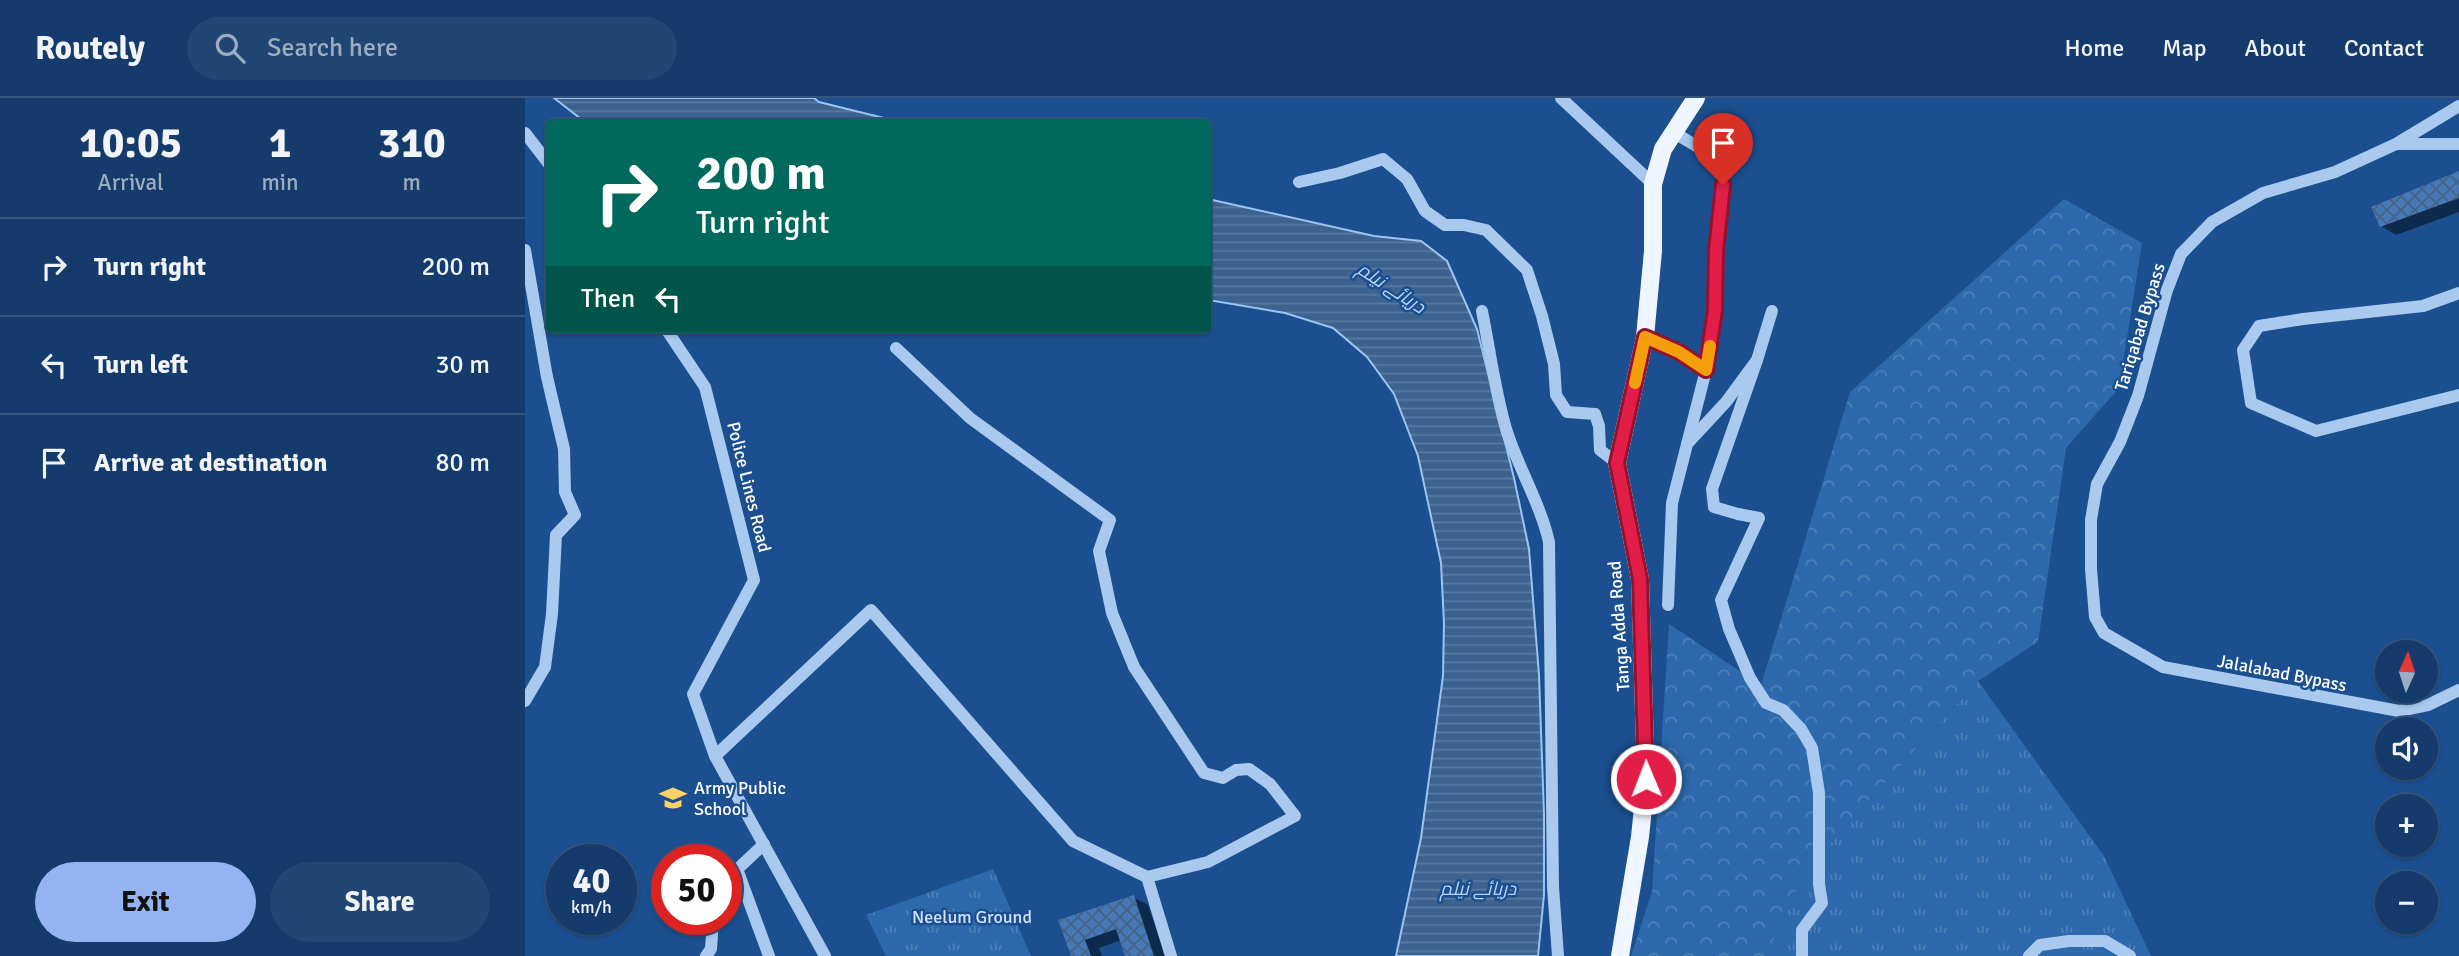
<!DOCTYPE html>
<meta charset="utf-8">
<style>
:root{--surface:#143b6b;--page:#214673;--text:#f1f3f6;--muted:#9dadc1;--line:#33557e;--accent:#95b2f1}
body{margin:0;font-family:Signika,Cairo,sans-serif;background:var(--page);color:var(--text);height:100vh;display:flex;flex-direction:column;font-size:26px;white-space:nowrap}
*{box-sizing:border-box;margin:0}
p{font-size:23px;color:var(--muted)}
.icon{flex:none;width:38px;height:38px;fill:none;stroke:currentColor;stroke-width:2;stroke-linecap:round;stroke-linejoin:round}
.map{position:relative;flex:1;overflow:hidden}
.drawer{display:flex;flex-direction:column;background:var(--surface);width:525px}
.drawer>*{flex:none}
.top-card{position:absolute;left:21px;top:21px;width:665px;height:214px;border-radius:7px;box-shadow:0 2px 5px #0004,0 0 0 2px var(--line);background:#00695c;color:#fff;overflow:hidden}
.needle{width:46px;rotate:3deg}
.buttons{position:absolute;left:1850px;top:542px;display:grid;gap:14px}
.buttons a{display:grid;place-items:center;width:63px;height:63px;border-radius:50%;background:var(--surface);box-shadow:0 2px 5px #0004,0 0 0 2px var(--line);font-size:35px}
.speed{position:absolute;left:21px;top:746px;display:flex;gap:14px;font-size:35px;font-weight:700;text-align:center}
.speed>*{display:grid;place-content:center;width:91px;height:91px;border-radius:50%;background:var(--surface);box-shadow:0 2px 5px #0004,0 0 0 2px var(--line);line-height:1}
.speed small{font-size:18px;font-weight:400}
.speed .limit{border:10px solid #d22;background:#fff;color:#111}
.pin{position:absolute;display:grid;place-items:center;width:60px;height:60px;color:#fff;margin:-72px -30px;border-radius:50% 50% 50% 0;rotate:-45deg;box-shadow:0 0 7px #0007}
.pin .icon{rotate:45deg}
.me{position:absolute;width:77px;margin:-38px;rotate:359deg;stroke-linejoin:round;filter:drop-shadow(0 0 5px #0008)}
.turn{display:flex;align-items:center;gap:24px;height:147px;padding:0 35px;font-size:32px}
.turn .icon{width:91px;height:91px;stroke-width:2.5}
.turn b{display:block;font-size:49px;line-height:60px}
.then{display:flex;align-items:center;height:66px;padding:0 35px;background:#0003;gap:14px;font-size:26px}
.eta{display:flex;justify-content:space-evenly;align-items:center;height:119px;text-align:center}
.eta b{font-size:42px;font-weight:700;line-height:49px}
.cta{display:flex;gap:14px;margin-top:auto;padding:14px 35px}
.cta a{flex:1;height:80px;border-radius:42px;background:var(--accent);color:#111;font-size:28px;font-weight:700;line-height:80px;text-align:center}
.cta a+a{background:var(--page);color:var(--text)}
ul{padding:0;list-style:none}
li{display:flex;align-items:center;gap:21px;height:98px;padding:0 35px;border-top:2px solid var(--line)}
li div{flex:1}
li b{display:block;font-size:26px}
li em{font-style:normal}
header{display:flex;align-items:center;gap:42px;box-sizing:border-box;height:98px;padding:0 35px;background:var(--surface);border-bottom:2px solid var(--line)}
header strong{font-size:33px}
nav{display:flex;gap:38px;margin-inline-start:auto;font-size:24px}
.search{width:490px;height:63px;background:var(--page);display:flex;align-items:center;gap:18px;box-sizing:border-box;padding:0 24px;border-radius:38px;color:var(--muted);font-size:26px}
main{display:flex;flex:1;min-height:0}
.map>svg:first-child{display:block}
</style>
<header>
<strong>Routely</strong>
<div class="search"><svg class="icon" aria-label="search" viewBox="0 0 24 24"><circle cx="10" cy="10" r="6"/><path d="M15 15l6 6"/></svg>Search here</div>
<nav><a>Home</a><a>Map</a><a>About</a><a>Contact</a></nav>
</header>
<main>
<section class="drawer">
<div class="eta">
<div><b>10:05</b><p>Arrival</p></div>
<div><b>1</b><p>min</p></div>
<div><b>310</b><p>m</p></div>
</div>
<ul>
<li><svg class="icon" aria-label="right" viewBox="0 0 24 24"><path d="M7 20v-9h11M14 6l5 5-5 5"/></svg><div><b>Turn right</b></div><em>200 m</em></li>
<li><svg class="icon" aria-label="left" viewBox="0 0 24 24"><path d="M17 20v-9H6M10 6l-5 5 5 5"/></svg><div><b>Turn left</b></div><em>30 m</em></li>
<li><svg class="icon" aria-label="arrive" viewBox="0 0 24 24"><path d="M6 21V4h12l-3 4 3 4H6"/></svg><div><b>Arrive at destination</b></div><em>80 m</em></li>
</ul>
<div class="cta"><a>Exit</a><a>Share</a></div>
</section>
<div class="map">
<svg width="1934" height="858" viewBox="0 0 1934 858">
<defs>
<pattern id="grass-tufts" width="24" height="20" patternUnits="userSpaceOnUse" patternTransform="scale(1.75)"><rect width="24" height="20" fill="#2e69ad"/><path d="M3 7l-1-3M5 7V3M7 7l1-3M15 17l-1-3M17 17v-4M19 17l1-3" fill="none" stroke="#4d80b9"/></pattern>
<pattern id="forest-crowns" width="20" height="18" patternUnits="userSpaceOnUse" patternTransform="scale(1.75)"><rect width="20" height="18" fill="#2e69ad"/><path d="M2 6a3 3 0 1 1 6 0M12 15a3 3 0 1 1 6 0" fill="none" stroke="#4d80b9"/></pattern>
<pattern id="water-rules" width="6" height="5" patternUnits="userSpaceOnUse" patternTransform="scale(1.75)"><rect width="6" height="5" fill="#3c6290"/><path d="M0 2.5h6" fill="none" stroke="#597aa1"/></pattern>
<pattern id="building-cross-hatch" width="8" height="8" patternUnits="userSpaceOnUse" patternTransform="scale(1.75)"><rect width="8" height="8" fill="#4478b7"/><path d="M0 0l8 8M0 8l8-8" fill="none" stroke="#486282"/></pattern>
</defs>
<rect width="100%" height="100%" fill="#1b4f8f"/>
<!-- grass -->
<g fill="url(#grass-tufts)">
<path d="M1453 583 1579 758 1626 858H1241L1282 770Z"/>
<path d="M468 771 506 858H361L341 817Z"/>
</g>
<!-- forest -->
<path fill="url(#forest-crowns)" d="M1539 101 1617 145 1594 290 1541 350 1513 544 1453 583 1282 770 1241 858H1106L1127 794 1144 526 1236 587 1325 294Z"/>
<!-- water -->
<g fill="url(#water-rules)" stroke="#9cc4f0" stroke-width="2">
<path d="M29 0H289L294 4 375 24H60Z"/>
<path d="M683 101 849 138 896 143 922 163 952 231 989 380 1004 451 1014 577 1019 716V797L1013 858H871L896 740 918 578 919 525 916 465 893 358 869 296 842 259 808 230 760 215 683 202Z"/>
</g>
<!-- shadow -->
<g fill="#0007">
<path d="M1934 74V114L1871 137 1856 128Z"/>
<path d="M608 799 623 807 640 858H602L596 842 574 850 577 858H548L536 823Z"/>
</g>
<!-- building -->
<g fill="url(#building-cross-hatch)">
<path d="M1934 73V100L1855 129 1846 109Z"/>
<path d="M609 797 629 858H600L591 831 560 842 566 858H546L533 822Z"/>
</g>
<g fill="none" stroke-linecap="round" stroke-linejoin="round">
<!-- minor -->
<g stroke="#a9c9ee" stroke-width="12">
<path d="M1036 0 1128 86"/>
<path d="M1934 8 1871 46 1810 74 1738 95 1687 124 1656 156 1642 192 1613 298 1595 344 1572 386 1566 422V471L1570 519 1579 535 1638 569 1874 613 1903 607 1934 592"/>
<path d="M1148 34 1200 65 1191 153 1190 212 1181 272"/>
<path d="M0 35 24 66"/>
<path d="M1871 46H1934"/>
<path d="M774 84 815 75 858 61 882 81 900 113 920 127H939L961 132 1002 172 1017 218 1029 266 1031 297 1042 314 1070 316 1074 328 1075 352 1092 365"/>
<path d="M0 152 22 279 39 351 40 394 50 417 31 437 27 516 20 569 0 603"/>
<path d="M1934 195 1898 208 1778 221 1734 228 1718 252 1726 305 1791 333 1934 297"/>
<path d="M957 213C965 252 970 295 982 334 994 371 1015 405 1024 444L1028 789 1033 858"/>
<path d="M141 231 180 289 229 482 168 596 190 658 300 858"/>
<path d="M1120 239 1154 254 1181 272 1147 405 1143 507"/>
<path d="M371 250 445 320 585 422 574 453 587 515 609 569 679 675 698 680 711 672 724 671 745 686 770 718 683 764 622 779"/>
<path d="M1232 262 1187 391 1189 409 1213 416 1234 420 1196 502 1204 531 1225 580 1241 605 1258 612 1276 631 1287 650 1294 695V786L1297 805 1277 832V858"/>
<path d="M1162 346 1201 304 1232 262 1247 213"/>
<path d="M190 658 346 512 548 743 622 779 646 858"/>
<path d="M212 771 244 858"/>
<path d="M201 785 204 779 239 746"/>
<path d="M181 858 186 851 188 821"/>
<path d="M1504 858 1515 847 1544 843H1580L1605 858"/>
</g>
<!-- major -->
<path stroke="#f0f6ff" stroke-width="18" d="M1095 858 1115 739 1121 681 1115 481 1092 365 1120 239 1128 153V86L1138 51 1171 0"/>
</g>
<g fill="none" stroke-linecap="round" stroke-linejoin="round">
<defs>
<path id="route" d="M1121 681 1115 481 1092 365 1120 239 1154 254 1181 272 1190 212 1191 153 1198 87"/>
</defs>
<!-- route casing -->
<use href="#route" stroke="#92132f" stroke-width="18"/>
<!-- route -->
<use href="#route" stroke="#e11d48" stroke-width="12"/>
<!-- slow -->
<path stroke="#f59e0b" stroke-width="12" d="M1110 285 1120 239 1154 254 1181 272 1185 248"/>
</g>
<!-- icons -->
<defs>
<symbol id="school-bare" viewBox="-9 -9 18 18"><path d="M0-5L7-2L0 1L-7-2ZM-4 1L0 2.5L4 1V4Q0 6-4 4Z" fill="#ffd166" stroke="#1b4f8f" stroke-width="2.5" paint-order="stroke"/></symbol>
</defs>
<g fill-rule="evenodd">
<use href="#school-bare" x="129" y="681" width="38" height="38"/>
</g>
<g text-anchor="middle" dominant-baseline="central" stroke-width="5" stroke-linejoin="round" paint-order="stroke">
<!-- street labels -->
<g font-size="18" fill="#fff" stroke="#1b4f8f">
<text transform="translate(1615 229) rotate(-73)">Tariqabad Bypass</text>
<text transform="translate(224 389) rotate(76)">Police Lines Road</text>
<text transform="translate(1094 528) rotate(-94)">Tanga Adda Road</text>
<text transform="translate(1757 575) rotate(11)">Jalalabad Bypass</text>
</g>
<!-- poi labels -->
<g font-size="18" fill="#fff" stroke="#1b4f8f" text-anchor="start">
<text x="169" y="690">Army Public<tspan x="169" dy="21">School</tspan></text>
</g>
<!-- park labels -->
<g font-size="18" fill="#cfe3fa" stroke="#1b4f8f">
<text x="447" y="819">Neelum Ground</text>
</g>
<!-- water labels -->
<g font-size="19" font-style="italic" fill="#b5d3f5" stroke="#1b4f8f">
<text transform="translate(866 190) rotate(33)">دریائے نیلم</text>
<text x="953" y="791">دریائے نیلم</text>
</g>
</g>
</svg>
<div class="buttons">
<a><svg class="needle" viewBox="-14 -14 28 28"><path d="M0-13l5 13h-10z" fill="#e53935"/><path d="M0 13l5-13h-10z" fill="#9dadc1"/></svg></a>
<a><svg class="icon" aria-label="sound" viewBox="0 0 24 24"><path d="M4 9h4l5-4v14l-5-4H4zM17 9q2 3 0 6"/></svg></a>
<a>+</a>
<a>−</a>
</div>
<div class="speed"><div>40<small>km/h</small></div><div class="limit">50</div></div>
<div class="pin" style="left:1198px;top:87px;background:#d93025"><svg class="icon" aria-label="arrive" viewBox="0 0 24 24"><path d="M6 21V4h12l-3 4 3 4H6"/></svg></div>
<svg class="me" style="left:1121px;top:681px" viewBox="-20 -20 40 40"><circle r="17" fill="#e11d48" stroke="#fff" stroke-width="3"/><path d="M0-11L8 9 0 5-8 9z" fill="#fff"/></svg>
<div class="top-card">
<div class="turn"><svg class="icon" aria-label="right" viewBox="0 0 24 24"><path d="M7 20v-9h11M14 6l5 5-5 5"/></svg><div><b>200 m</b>Turn right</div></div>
<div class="then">Then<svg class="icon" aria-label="left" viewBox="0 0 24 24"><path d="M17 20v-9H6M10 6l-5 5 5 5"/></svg></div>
</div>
</div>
</main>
